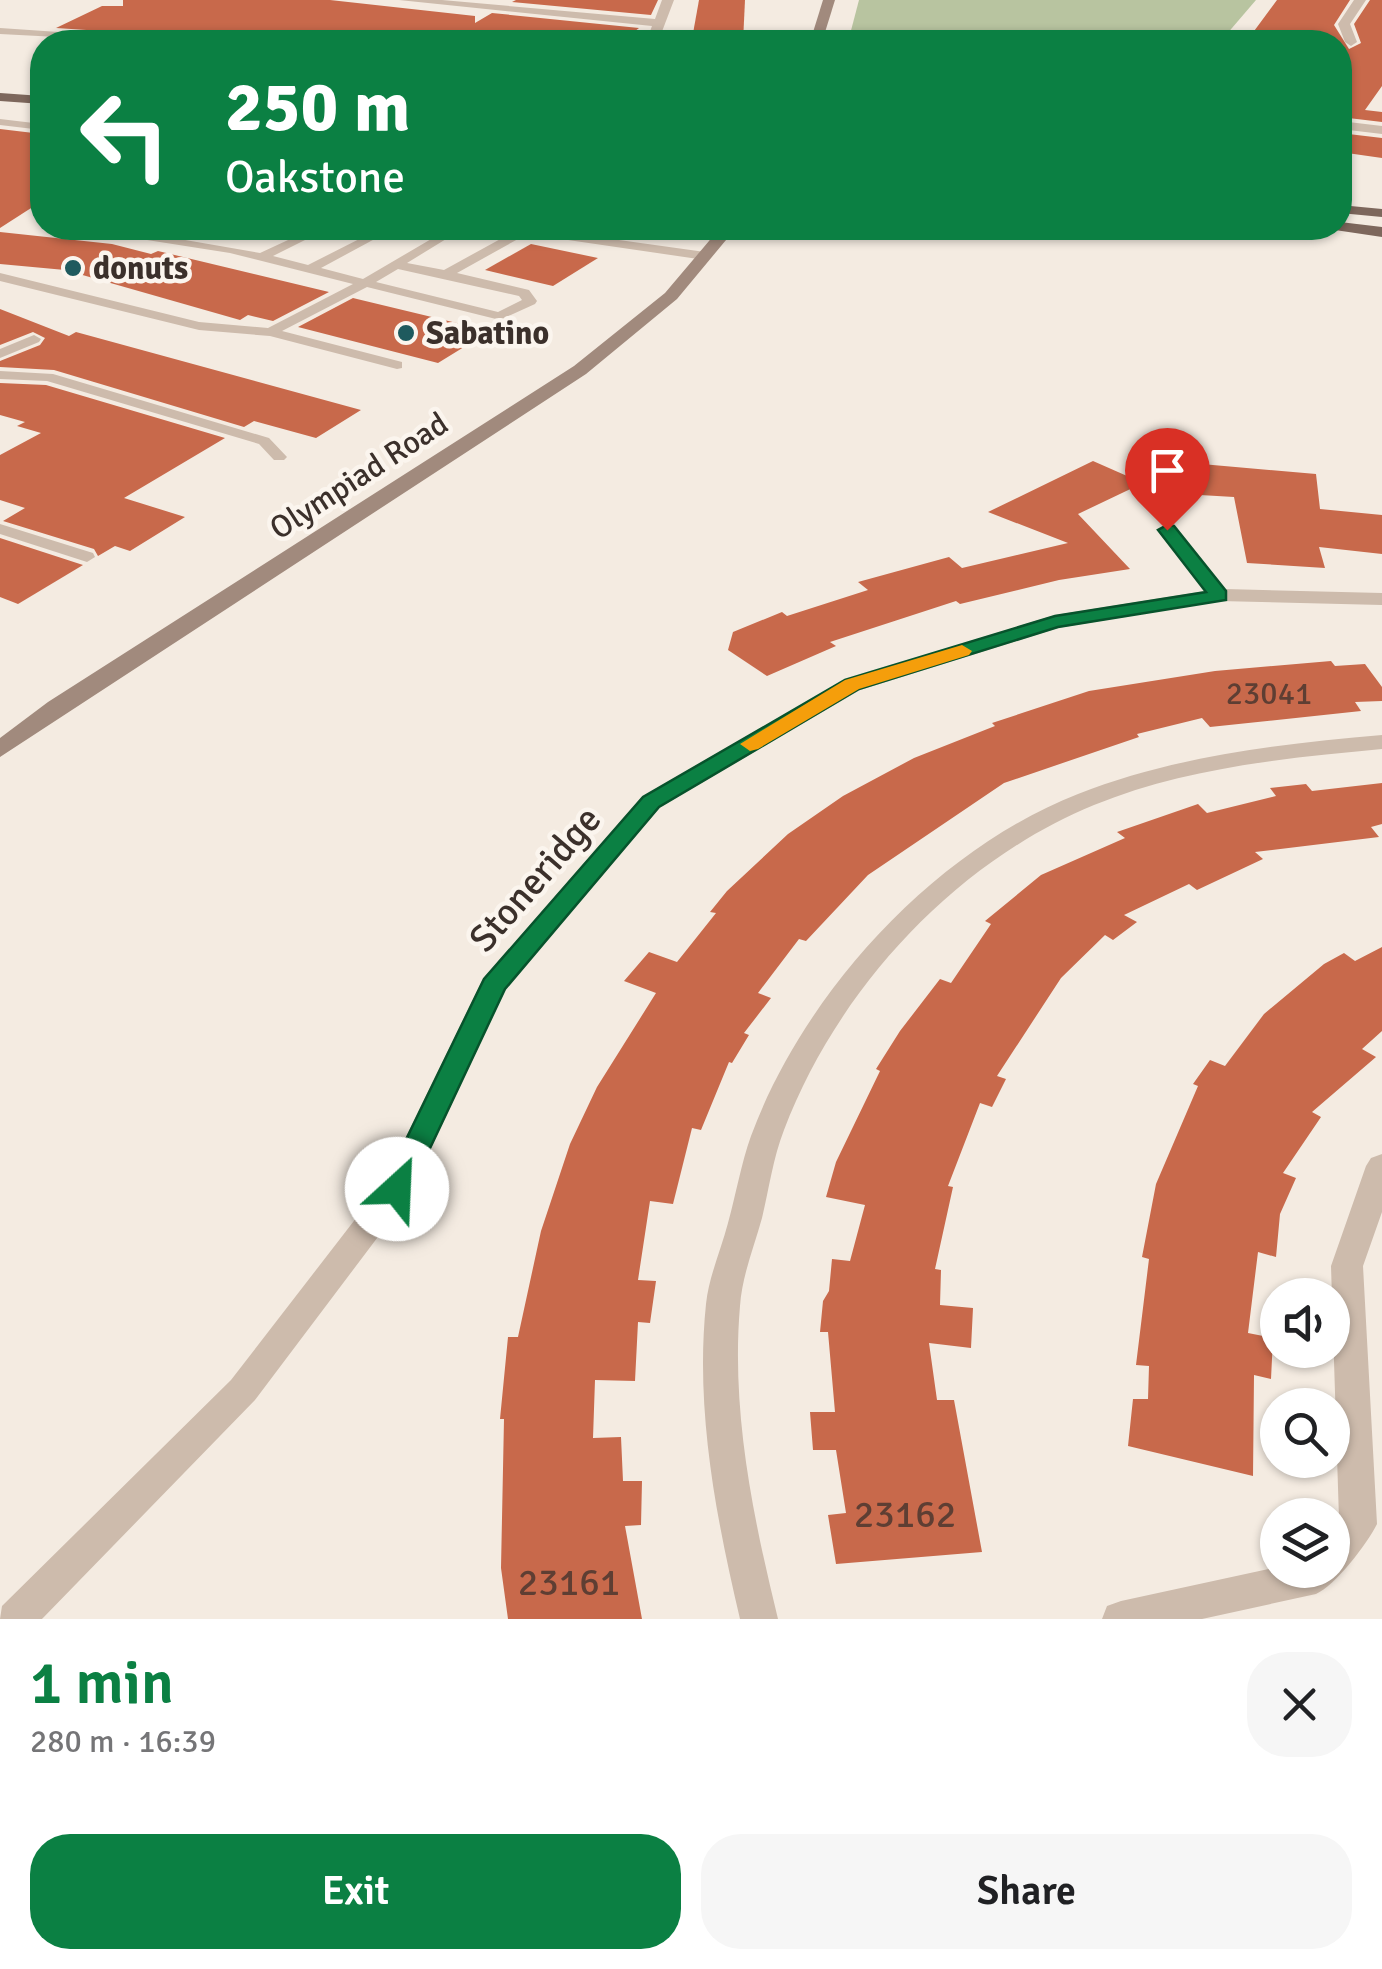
<!DOCTYPE html>
<meta charset="utf-8">
<style>
:root{--surface:#fff;--page:#f6f6f6;--text:#202124;--muted:#757577;--accent:#0b8043}
body{margin:0;font-family:Signika,sans-serif;background:var(--page);color:var(--text);height:100vh;display:flex;flex-direction:column;font-size:38px;white-space:nowrap}
*{box-sizing:border-box;margin:0}
p{font-size:32px;color:var(--muted)}
.icon{flex:none;width:55px;height:55px;fill:none;stroke:currentColor;stroke-width:2;stroke-linecap:round;stroke-linejoin:round}
.map{position:relative;height:1619px;overflow:hidden}
.details{display:flex;flex-direction:column;background:var(--surface);flex:1}
.details>*{flex:none}
.guide{position:absolute;left:30px;top:30px;width:1322px;height:210px;border-radius:40px;box-shadow:0 2px 8px #0004;background:#0b8043;color:#fff;overflow:hidden}
.buttons{position:absolute;left:1260px;top:1278px;display:grid;gap:20px}
.buttons a{display:grid;place-items:center;width:90px;height:90px;border-radius:50%;background:var(--surface);box-shadow:0 2px 8px #0004;font-size:50px}
.pin{position:absolute;display:grid;place-items:center;width:85px;height:85px;color:#fff;margin:-102px -42px;border-radius:50% 50% 50% 0;rotate:-45deg;box-shadow:0 0 10px #0007}
.pin .icon{rotate:45deg}
.me{position:absolute;width:110px;margin:-55px;rotate:25deg;stroke-linejoin:round;filter:drop-shadow(0 0 8px #0008)}
.turn{display:flex;align-items:center;gap:35px;height:210px;padding:0 30px;font-size:45px}
.turn .icon{width:130px;height:130px;stroke-width:2.5}
.turn b{display:block;font-size:70px;line-height:85px}
.round{display:grid;place-items:center;flex:none;width:105px;height:105px;border-radius:40px;background:var(--page)}
.headline{display:flex;align-items:center;justify-content:space-between;height:170px;padding:0 30px}
h1{font-size:60px;font-weight:600;line-height:75px;color:var(--accent)}
.action{display:flex;gap:20px;margin-top:auto;padding:20px 30px}
.action a{flex:1;height:115px;border-radius:40px;background:var(--accent);color:#fff;font-size:40px;font-weight:600;line-height:115px;text-align:center}
.action a+a{background:var(--page);color:var(--text)}
.map>svg:first-child{display:block}
</style>
<div class="map">
<svg width="1382" height="1619" viewBox="0 0 1382 1619">
<rect width="100%" height="100%" fill="#f4ebe1"/>
<!-- green -->
<path fill="#b8c4a0" d="M859 0H1256L1220 42H848Z"/>
<!-- building -->
<g fill="#c8694b">
<path d="M123 0H330L475 16V23L492 13 639 28 621 42 474 31V42H156L147 34 56 28 102 6H123Z"/>
<path d="M516 0H658L651 15 512 2Z"/>
<path d="M699 0H745L743 42 692 39Z"/>
<path d="M1277 0H1350L1334 25 1349 49 1361 43 1354 24 1370 0H1382V86L1365 110 1382 112V122L1340 117V42H1246Z"/>
<path d="M0 129 42 134V201L0 228Z"/>
<path d="M1340 133 1382 138V158L1340 152Z"/>
<path d="M0 232 112 244 151 254 158 251 329 292 273 321 248 315 240 320 65 270 0 264Z"/>
<path d="M531 244 598 258 553 286 485 270Z"/>
<path d="M353 298 357 299 490 331 438 363 298 327Z"/>
<path d="M0 309 69 336 76 332 361 410 316 438 254 421 244 427 54 370 0 367V361L40 345 45 338 33 332 0 345Z"/>
<path d="M0 383 46 385 225 438 124 498 185 517 130 551 115 546 98 556 94 549 3 521 25 508 0 500V455L41 433 17 426 25 422 0 415Z"/>
<path d="M1093 461 1143 483 1078 514 1130 569 1059 580 960 604 956 601 830 642 836 646 767 676 728 650 733 632 782 612 787 616 868 590 858 582 949 557 962 568 1068 543 988 512Z"/>
<path d="M1179 462 1316 474 1320 509 1382 515V554L1319 547 1325 568 1247 563 1234 497 1183 494Z"/>
<path d="M0 538 83 565 18 604 0 597Z"/>
<path d="M1331 661 1335 666 1365 664 1382 687V701L1355 702 1361 711 1210 727 1202 718 1137 734 1139 737 1004 783 868 875 806 941 799 939 758 993 771 998 744 1033 749 1035 732 1063 729 1062 701 1130 692 1128 673 1204 650 1201 638 1280 656 1281 650 1323 638 1322 635 1381 595 1380 593 1438 621 1437 623 1481H642L641 1525 625 1526 642 1619H508L501 1568 504 1419H500L508 1337H518L541 1231 570 1144 597 1087 656 993 624 981 649 952 677 962 716 913 710 912 727 891 788 834 843 796 914 758 995 726 992 723 1089 691 1215 671Z"/>
<path d="M1382 783V824L1371 827 1379 837 1255 852 1263 859 1197 890 1189 884 1124 915 1137 922 1113 940 1105 935 1061 978 997 1076 1006 1079 992 1107 980 1103 948 1186 953 1187 935 1269 941 1270 940 1305 973 1308 971 1348 929 1343 937 1400H954L982 1552 836 1564 828 1515 846 1513 836 1450H813L810 1412H835L828 1332H820L823 1301 829 1291 832 1259 850 1261 865 1205 826 1197 836 1162 880 1071 876 1069 900 1031 940 979 951 983 991 924 985 921 1041 875 1125 838 1117 832 1198 804 1207 813 1276 796 1270 788 1306 784 1312 791Z"/>
<path d="M1382 947V1031L1362 1049 1376 1057 1312 1112 1321 1117 1283 1173 1296 1178 1280 1214 1276 1257 1258 1252 1248 1333 1273 1338 1271 1379 1254 1375 1253 1476 1128 1446 1133 1399H1148L1149 1366 1136 1365 1149 1259 1142 1257 1156 1184 1198 1086 1193 1084 1210 1060 1225 1066 1264 1014 1324 964 1344 953 1355 961Z"/>
</g>
<g fill="none" stroke-linecap="round" stroke-linejoin="round">
<!-- lane -->
<g fill="#cdbbac" fill-rule="evenodd">
<path d="M0 119 42 124V130L0 125Z"/>
<path d="M90 228H116L260 253 314 228H329L273 256 308 265 381 228H395L321 268 363 279 450 228H464L407 263 444 270 513 232 505 228H533L705 252 711 256 705 260 527 234 457 273 529 290 537 301 535 304 500 320 367 287 282 331 402 362V368L397 369 270 336 199 330 0 281V273L199 322 268 328 353 284 230 253 96 232ZM398 269 519 296 522 300 498 312 376 282Z"/>
<path d="M34 335 41 339 39 342 0 358V349Z"/>
<path d="M0 371 53 374 269 438 287 457 284 460H274L259 444 47 381 0 379Z"/>
<path d="M0 524 93 553 95 557 87 562 0 534Z"/>
</g>
<!-- street -->
<g fill="#cdbbac" fill-rule="evenodd">
<path d="M399 0H442L655 19 662 0H674L658 42H646L652 26Z"/>
<path d="M1354 0H1366L1350 24 1357 42 1351 46 1345 42 1338 24Z"/>
<path d="M0 28 147 38 153 42 0 34Z"/>
<path d="M1340 121 1382 126V134L1340 129Z"/>
<path d="M1167 524 1174 526 1225 589 1382 593V605L1219 601 1058 628 860 690 660 807 505 990 408 1197 255 1400 42 1619H0L2 1606 231 1380 384 1182 483 979 642 797 844 680 1055 615 1205 591 1157 530Z"/>
<path d="M1382 735V749C1285 758 1185 768 1094 805 955 862 837 990 784 1130 773 1158 769 1189 762 1218 754 1247 742 1276 740 1306 731 1411 753 1517 778 1619H740C716 1517 695 1409 706 1304 709 1276 721 1250 728 1223 736 1194 741 1164 751 1136 804 992 935 850 1078 794 1175 756 1279 744 1382 735Z"/>
<path d="M1382 1154V1212L1363 1266 1377 1524C1367 1544 1335 1586 1316 1594L1202 1619H1102L1107 1606 1121 1601 1278 1567V1570H1332V1527L1339 1519 1331 1266 1366 1166 1371 1158Z"/>
</g>
<!-- secondary -->
<g fill="#a18a7d" fill-rule="evenodd">
<path d="M823 0H835L822 42H810Z"/>
<path d="M720 228H736L677 299 586 374 0 757V738L48 702 574 366 665 293Z"/>
</g>
<!-- primary -->
<g fill="#7d675c" fill-rule="evenodd">
<path d="M0 93 42 96V104L0 101Z"/>
<path d="M1340 205 1382 209V217L1340 213Z"/>
<path d="M1340 222 1382 227V237L1335 230Z"/>
</g>
</g>
<!-- route -->
<path fill="#0b8043" stroke="#07532c" stroke-width="2.5" d="M1167 525 1174 526 1226 591V600L1058 627 859 689 659 807 505 989 407 1197H387L382 1189 484 979 643 797 845 680 1055 616 1206 592 1158 530Z"/>
<!-- slow -->
<path fill="#f59e0b" d="M962 645 972 651 969 655 859 689 758 749 750 751 740 744 845 680Z"/>
<!-- markers -->
<g fill="#1f5a5e" stroke="#fbf5ee" stroke-width="4">
<circle cx="73" cy="268" r="10"/>
<circle cx="406" cy="333" r="10"/>
</g>
<g text-anchor="middle" dominant-baseline="central" stroke-width="9" stroke-linejoin="round" paint-order="stroke">
<!-- far-poi labels -->
<g font-size="32" font-weight="bold" fill="#3b302b" stroke="#fbf5ee" text-anchor="start">
<text x="93" y="268">donuts</text>
<text x="426" y="333">Sabatino</text>
</g>
<!-- far-street labels -->
<g font-size="32" fill="#3b302b" stroke="#fbf5ee">
<text transform="translate(359 476) rotate(-33)">Olympiad Road</text>
</g>
<!-- number labels -->
<g font-size="32" fill="#5e3e33">
<text x="1269" y="693">23041</text>
</g>
<!-- street labels -->
<g font-size="38" fill="#3b302b" stroke="#fbf5ee">
<text transform="translate(535 879) rotate(-49)">Stoneridge</text>
</g>
<!-- near-number labels -->
<g font-size="38" fill="#5e3e33">
<text x="905" y="1514">23162</text>
<text x="569" y="1582">23161</text>
</g>
</g>
</svg>
<div class="buttons">
<a><svg class="icon" aria-label="sound" viewBox="0 0 24 24"><path d="M4 9h4l5-4v14l-5-4H4zM17 9q2 3 0 6"/></svg></a>
<a><svg class="icon" aria-label="search" viewBox="0 0 24 24"><circle cx="10" cy="10" r="6"/><path d="M15 15l6 6"/></svg></a>
<a><svg class="icon" aria-label="layers" viewBox="0 0 24 24"><path d="M12 4l9 5-9 5-9-5zM3 14l9 5 9-5"/></svg></a>
</div>
<div class="pin" style="left:1167px;top:530px;background:#d93025"><svg class="icon" aria-label="arrive" viewBox="0 0 24 24"><path d="M6 21V4h12l-3 4 3 4H6"/></svg></div>
<svg class="me" style="left:397px;top:1189px" viewBox="-20 -20 40 40"><circle r="19" fill="#fff"/><path d="M0-13L10 11 0 6-10 11z" fill="#0b8043"/></svg>
<div class="guide">
<div class="turn"><svg class="icon" aria-label="left" viewBox="0 0 24 24"><path d="M17 20v-9H6M10 6l-5 5 5 5"/></svg><div><b>250 m</b>Oakstone</div></div>
</div>
</div>
<section class="details">
<div class="headline"><div><h1>1 min</h1><p>280 m · 16:39</p></div><a class="round"><svg class="icon" aria-label="close" viewBox="0 0 24 24"><path d="M6 6l12 12M18 6L6 18"/></svg></a></div>
<div class="action"><a>Exit</a><a>Share</a></div>
</section>
